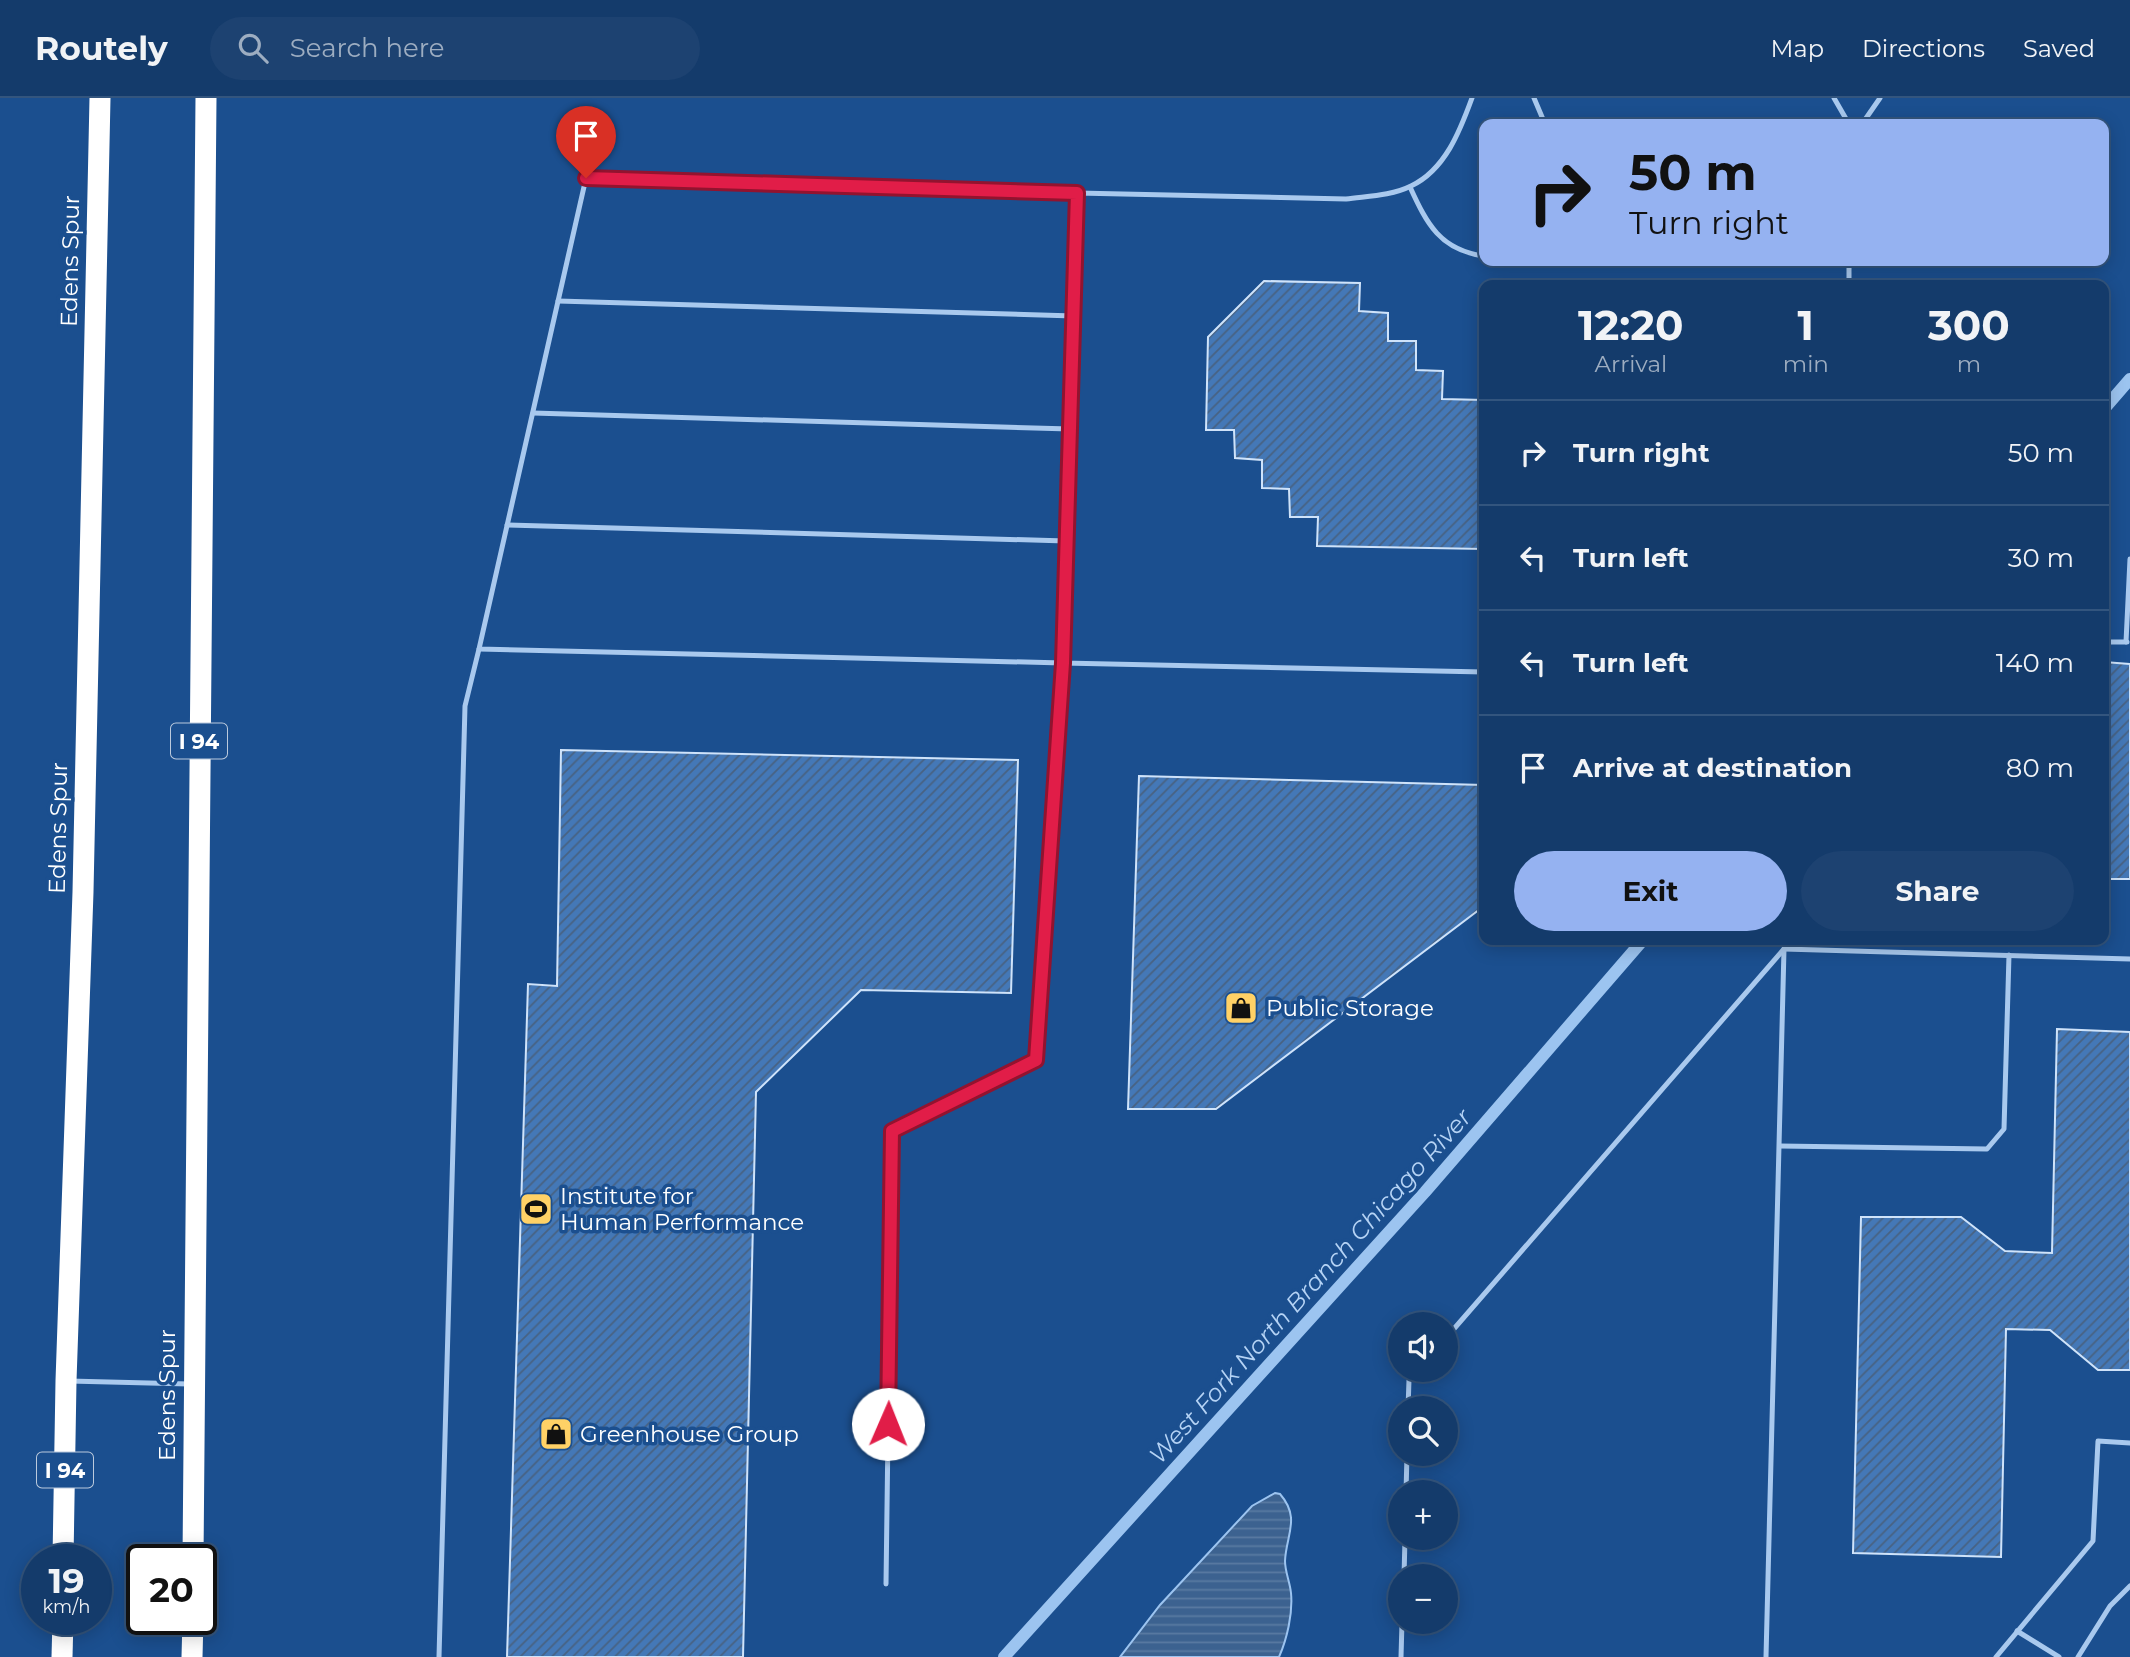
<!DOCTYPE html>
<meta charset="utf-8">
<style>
:root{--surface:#143b6b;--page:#1d4271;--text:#f1f3f6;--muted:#9dadc1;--line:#33557e;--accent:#95b2f1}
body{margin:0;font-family:Montserrat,sans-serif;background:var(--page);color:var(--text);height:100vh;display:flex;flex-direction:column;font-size:26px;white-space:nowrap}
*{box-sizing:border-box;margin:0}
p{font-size:23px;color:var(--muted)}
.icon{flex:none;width:38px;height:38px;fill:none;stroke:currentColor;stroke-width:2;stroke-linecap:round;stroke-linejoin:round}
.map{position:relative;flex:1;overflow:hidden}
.drawer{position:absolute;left:1479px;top:182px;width:630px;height:665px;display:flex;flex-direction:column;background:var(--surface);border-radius:14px;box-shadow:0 4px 18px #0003,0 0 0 2px var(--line)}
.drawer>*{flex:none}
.top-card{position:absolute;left:1479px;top:21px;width:630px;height:147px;border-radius:14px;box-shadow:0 4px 18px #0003,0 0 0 2px var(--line);background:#95b2f1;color:#111;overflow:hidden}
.controls{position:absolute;left:1388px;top:1214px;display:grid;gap:14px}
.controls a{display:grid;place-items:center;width:70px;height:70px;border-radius:50%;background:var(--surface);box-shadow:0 4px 18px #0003,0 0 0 2px var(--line);font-size:35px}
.speed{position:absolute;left:21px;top:1446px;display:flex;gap:14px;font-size:35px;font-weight:700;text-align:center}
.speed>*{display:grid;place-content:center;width:91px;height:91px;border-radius:50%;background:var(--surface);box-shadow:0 4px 18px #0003,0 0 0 2px var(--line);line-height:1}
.speed small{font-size:18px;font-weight:400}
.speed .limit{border:4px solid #111;border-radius:10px;background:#fff;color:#111}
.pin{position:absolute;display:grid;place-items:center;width:60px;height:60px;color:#fff;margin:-72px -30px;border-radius:50% 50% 50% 0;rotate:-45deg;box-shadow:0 0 7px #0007}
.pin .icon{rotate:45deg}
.me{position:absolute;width:77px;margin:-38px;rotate:1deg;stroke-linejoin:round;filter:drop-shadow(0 0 5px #0008)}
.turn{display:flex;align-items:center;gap:24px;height:147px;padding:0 35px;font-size:32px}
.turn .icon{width:91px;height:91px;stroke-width:2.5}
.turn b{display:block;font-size:49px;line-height:60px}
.eta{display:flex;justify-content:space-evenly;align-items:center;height:119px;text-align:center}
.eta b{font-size:42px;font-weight:700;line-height:49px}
.action{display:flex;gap:14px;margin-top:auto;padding:14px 35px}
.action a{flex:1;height:80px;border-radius:42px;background:var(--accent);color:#111;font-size:28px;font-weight:700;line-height:80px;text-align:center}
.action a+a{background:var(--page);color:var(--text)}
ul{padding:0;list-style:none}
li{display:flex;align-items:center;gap:21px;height:105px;padding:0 35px;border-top:2px solid var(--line)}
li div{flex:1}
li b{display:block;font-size:26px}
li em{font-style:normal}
header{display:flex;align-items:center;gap:42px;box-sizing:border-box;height:98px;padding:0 35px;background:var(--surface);border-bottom:2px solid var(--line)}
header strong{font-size:33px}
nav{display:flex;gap:38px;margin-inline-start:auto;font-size:24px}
.search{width:490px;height:63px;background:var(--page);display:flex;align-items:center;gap:18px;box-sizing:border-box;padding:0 24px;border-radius:38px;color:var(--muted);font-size:26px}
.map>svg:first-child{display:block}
</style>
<header>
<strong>Routely</strong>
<div class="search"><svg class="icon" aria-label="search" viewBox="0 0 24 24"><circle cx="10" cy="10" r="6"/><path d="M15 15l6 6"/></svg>Search here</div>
<nav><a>Map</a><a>Directions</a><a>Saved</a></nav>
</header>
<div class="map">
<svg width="2130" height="1559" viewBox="0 0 2130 1559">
<defs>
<pattern id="water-rules" width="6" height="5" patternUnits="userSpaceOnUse" patternTransform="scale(1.75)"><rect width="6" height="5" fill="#3c6290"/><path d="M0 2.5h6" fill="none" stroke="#597aa1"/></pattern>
<pattern id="building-hatch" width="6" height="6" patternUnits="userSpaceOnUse" patternTransform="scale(1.75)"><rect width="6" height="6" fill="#4478b7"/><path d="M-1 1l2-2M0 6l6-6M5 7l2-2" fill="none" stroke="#486282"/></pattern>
</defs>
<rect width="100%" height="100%" fill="#1b4f8f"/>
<!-- water -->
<path fill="url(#water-rules)" stroke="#9cc4f0" stroke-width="2" d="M1275 1395 1280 1396C1301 1420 1286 1437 1285 1463 1285 1474 1290 1484 1291 1495 1293 1515 1287 1541 1279 1559H1120L1160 1507 1252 1408Z"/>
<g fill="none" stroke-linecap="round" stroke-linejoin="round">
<!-- stream -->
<g stroke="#9cc4f0" stroke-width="12">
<path d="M2104 311 2130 281"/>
<path d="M1004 1559 1425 1094 1643 842"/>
</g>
</g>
<!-- building -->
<g fill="url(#building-hatch)" stroke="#cfe3fa" stroke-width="2">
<path d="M1264 183 1360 185 1359 213 1388 215V243H1416V272L1443 273 1442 301 1484 302V451L1317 448 1318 419H1290L1289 391 1262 390V362L1235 360 1234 332H1206L1208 239Z"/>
<path d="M2104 564 2130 566V781H2104Z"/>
<path d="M561 652 1018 662 1011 895 861 892 756 994 743 1559H507L528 886 557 888Z"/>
<path d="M1139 678 1484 687V808L1216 1011H1128Z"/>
<path d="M2057 931 2130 934V1272H2098L2050 1232 2006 1231 2001 1459 1853 1455 1861 1119H1961L2005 1153 2052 1155Z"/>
</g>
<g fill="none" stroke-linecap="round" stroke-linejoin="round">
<!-- lane -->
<g stroke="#a9c9ee" stroke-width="5">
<path d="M1472 0C1460 33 1445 72 1411 88 1391 98 1367 98 1346 101L1077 95 1063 565 1484 574"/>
<path d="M1534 0 1545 26"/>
<path d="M1834 0 1849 26"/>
<path d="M1862 26 1880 0"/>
<path d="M1410 89C1427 126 1440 152 1484 158"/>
<path d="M1849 187V163"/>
<path d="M558 203 1074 218"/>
<path d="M533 315 1070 331"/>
<path d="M507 427 1066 443"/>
<path d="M2104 544H2127"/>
<path d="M2126 544 2130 461"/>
<path d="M1784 851 2130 861"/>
<path d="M1780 1048 1987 1051 2004 1031 2009 857"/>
<path d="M1446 1240 1784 851"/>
<path d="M69 1283 189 1286"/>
<path d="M1408 1311 1409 1282 1417 1272"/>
<path d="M1406 1395 1407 1356"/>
<path d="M1404 1479 1405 1440"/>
<path d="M886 1486 892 1033 1036 962 1063 565 479 551 586 80 1077 95"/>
<path d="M2017 1533 2059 1559"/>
<path d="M439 1559 465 608 479 551"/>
<path d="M1401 1559 1402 1524"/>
<path d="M1766 1559 1784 851"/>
<path d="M1996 1559 2093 1443 2098 1343 2130 1345"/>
<path d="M2078 1559 2110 1508 2130 1488"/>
</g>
<!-- highway -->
<g stroke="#fff" stroke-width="21">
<path d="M63 1461 66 1283 83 794 100 0"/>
<path d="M193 1461 206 0"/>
<path d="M62 1559 63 1521"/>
<path d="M192 1559 193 1521"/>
</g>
</g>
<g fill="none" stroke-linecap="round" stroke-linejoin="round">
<defs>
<path id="route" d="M586 80 1077 95 1063 565 1036 962 892 1033 888 1326"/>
</defs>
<!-- route casing -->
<use href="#route" stroke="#92132f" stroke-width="18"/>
<!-- route -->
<use href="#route" stroke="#e11d48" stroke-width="12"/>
</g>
<!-- icons -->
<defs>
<symbol id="shop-square" viewBox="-11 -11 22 22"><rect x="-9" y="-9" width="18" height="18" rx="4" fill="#ffd166" stroke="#1b4f8f"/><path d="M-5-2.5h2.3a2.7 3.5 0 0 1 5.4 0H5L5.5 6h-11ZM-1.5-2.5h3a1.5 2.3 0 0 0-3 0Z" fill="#111"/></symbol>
<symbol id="stadium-square" viewBox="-11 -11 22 22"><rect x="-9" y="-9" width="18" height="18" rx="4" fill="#ffd166" stroke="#1b4f8f"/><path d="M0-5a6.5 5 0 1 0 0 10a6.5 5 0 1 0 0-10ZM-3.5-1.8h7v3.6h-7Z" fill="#111"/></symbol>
</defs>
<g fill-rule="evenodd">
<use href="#shop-square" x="1222" y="891" width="38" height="38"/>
<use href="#stadium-square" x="517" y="1092" width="38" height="38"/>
<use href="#shop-square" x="537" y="1317" width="38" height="38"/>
</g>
<g text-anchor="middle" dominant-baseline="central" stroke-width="7" stroke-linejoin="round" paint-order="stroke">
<!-- shield labels -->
<g fill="#1b4f8f" stroke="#bbcadd" stroke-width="2">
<rect x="171" y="625.5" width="56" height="35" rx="5"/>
<rect x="37" y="1354.5" width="56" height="35" rx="5"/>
</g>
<g font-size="21" font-weight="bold" fill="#fff">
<text x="199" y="643">I 94</text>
<text x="65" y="1372">I 94</text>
</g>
<!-- street labels -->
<g font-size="23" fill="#fff" stroke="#1b4f8f">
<text transform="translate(70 163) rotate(-89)">Edens Spur</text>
<text transform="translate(58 730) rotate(-89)">Edens Spur</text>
<text transform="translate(167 1297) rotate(-90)">Edens Spur</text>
</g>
<!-- poi labels -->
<g font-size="23" fill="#fff" stroke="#1b4f8f" text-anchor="start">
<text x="1266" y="910">Public Storage</text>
<text x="560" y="1098">Institute for<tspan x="560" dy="26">Human Performance</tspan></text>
<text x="580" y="1336">Greenhouse Group</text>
</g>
<!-- water labels -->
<g font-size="24" font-style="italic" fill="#b5d3f5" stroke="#1b4f8f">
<text transform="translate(1310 1188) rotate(-48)">West Fork North Branch Chicago River</text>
</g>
</g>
</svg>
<div class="controls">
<a><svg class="icon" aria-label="sound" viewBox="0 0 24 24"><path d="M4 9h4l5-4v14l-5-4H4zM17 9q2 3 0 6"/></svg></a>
<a><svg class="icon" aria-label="search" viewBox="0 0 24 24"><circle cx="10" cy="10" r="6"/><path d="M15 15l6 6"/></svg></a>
<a>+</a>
<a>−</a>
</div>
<div class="speed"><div>19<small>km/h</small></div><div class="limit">20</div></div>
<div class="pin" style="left:586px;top:80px;background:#d93025"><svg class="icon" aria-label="arrive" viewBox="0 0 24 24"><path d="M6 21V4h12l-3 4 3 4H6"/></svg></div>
<svg class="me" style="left:888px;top:1326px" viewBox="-20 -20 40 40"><circle r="19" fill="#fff"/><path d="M0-13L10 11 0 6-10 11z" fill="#e11d48"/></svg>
<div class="top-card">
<div class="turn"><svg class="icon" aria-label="right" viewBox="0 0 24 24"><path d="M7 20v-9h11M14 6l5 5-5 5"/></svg><div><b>50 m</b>Turn right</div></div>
</div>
<section class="drawer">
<div class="eta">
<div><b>12:20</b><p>Arrival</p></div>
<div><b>1</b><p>min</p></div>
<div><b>300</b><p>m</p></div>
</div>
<ul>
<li><svg class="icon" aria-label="right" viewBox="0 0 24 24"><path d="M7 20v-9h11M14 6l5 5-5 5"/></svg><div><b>Turn right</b></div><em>50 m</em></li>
<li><svg class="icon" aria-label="left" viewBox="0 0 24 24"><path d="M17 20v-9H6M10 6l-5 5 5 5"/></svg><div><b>Turn left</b></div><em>30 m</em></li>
<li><svg class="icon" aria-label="left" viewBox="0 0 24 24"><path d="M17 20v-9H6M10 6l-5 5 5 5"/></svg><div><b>Turn left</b></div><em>140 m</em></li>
<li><svg class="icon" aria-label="arrive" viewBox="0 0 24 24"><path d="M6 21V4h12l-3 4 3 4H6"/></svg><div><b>Arrive at destination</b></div><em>80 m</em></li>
</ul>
<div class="action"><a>Exit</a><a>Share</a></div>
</section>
</div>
